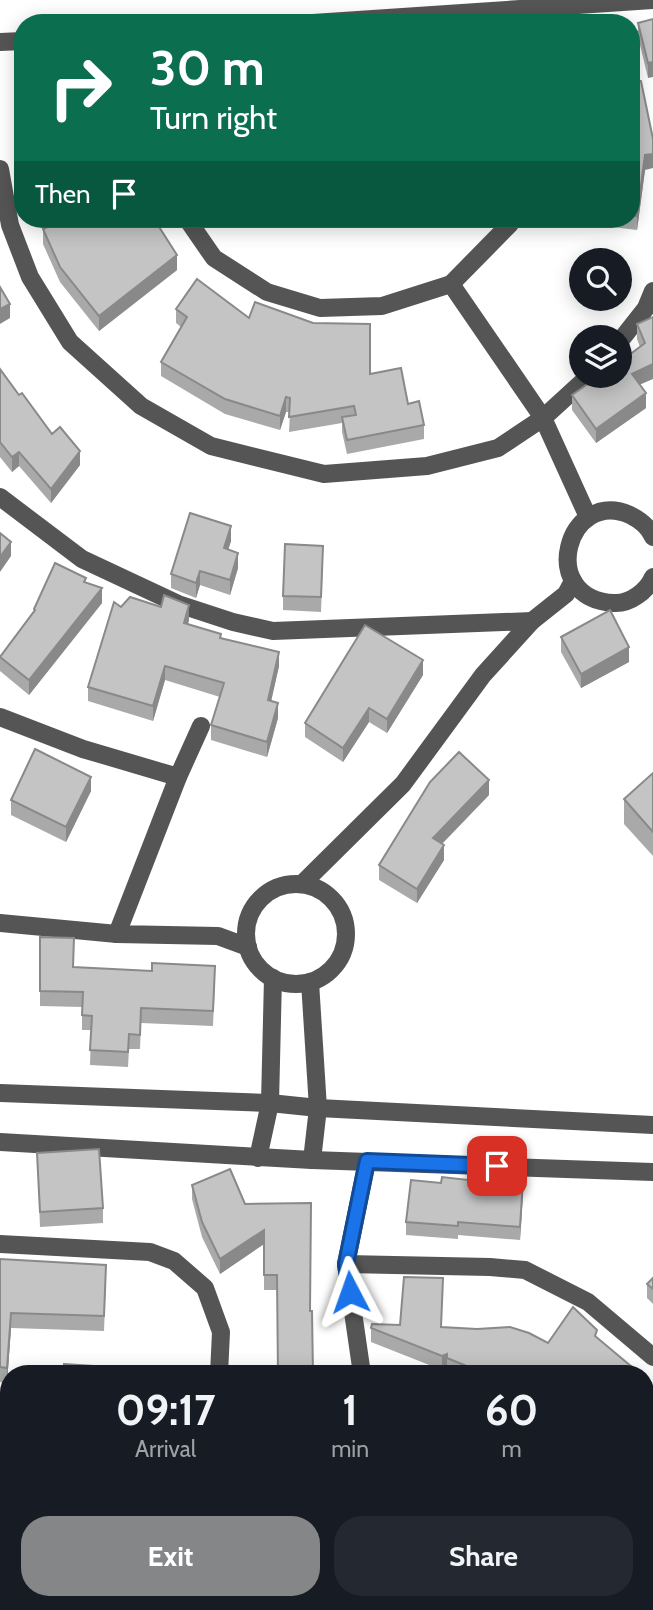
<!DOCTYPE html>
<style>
:root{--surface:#171b24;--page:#242831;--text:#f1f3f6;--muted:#9ea1a6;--accent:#858687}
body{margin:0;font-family:Cabin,sans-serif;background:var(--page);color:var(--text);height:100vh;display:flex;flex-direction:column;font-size:26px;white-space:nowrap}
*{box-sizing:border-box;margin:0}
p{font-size:23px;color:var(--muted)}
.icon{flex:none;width:38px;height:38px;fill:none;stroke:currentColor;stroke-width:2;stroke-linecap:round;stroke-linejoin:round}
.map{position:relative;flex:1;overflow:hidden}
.sheet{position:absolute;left:0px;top:1365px;width:654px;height:245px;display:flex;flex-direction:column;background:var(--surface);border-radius:28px 28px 0 0;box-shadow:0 4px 18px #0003}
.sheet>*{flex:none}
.hud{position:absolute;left:14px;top:14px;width:626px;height:214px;border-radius:28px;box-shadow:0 4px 18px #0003;background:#0b6e4f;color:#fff;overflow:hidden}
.buttons{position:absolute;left:569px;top:248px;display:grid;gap:14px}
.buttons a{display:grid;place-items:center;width:63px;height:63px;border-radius:50%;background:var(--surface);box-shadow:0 4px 18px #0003;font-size:35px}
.pin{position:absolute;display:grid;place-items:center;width:60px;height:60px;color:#fff;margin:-30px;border-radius:14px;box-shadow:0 4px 10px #0006}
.me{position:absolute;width:77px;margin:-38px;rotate:356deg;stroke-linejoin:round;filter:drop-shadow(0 0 5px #0008)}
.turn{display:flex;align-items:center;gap:24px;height:147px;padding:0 21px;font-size:32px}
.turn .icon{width:91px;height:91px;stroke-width:2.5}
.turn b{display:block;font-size:49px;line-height:60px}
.then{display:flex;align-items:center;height:66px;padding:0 21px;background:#0003;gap:14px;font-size:26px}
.eta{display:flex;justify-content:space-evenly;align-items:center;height:119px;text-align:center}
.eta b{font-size:42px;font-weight:800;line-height:49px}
.button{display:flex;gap:14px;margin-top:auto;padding:14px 21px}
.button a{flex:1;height:80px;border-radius:28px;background:var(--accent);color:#fff;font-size:28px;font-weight:800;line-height:80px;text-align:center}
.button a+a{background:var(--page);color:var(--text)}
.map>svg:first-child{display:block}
</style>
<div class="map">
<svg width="653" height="1610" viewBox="0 0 653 1610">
<rect width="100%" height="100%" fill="#fff"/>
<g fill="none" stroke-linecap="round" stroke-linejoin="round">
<!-- minor -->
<g stroke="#555" stroke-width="18">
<path d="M313 23 653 0"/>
<path d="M0 42 23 41"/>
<path d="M0 169 10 225 30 277 70 342 141 406 211 446 324 474 427 466 498 448 543 418 589 376"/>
<path d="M187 219 214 258 267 292 320 308 382 306 451 284 510 224 512 219"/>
<path d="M451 284 543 418 588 517"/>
<path d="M620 341 646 308 653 291"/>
<path d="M0 497 82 559 178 604 233 622 273 631 532 621"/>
<path d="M653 537C649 527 640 520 630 515 567 487 536 599 614 603 630 604 647 591 653 577"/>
<path d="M0 717 83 749 178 777"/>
<path d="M201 726 178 777 117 934 218 936 248 947"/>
<path d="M302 884 403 784 483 675 532 621 566 594 573 581"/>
<circle cx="296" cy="934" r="50"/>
<path d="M0 923 117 934"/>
<path d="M310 982 318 1108 312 1160"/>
<path d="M0 1093 270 1103 318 1108 653 1125"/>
<path d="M0 1142 312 1160 653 1172"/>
<path d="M258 1158 270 1103 273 978"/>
<path d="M0 1244 150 1252 174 1261 205 1288 221 1332 219 1374"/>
<path d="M346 1264 490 1267 525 1270 588 1302 653 1357"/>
<path d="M362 1374 346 1264 367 1162"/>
<path d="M0 1408 9 1414"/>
<path d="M646 1491 653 1464"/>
<path d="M0 1570 9 1567"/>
<path d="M214 1601 215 1610"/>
<path d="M504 1601 515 1610"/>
<path d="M599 1610 602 1601"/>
</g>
</g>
<!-- wall -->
<g fill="#a9a9a9">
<path d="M653 19 648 78 638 37V23Z"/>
<path d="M632 79 645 170 637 230 596 225V219H632Z"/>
<path d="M43 229 177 270 99 331 60 282 43 244Z"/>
<path d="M176 309 249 318 370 374 408 404 424 425V439L347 454 342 432V423L289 432 290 412H286L280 430 225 414 161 376V362L181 327 176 323Z"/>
<path d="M653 317 640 385 646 408 596 443 572 410V395L640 347 637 339V324Z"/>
<path d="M0 369 19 395 80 465 51 503 19 466 12 472 0 457Z"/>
<path d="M231 541 228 550 238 568 230 595 200 585 196 598 171 588V574Z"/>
<path d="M323 560 321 612 283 610V596Z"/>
<path d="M86 583 102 603 29 695 0 671V657L34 613V609Z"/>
<path d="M121 607 189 620 188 624 221 638 279 666 271 701 278 718 267 757 211 740V725L220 697 165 680 153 721 88 701V687Z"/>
<path d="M561 637 629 662 581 688 561 652Z"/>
<path d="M423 675 387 733 369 722 343 762 305 737V723Z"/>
<path d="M653 773V856L624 824V799Z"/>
<path d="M91 791 66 842 11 815V800Z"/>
<path d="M489 795 442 844 444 860 417 903 379 880V865Z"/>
<path d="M40 937 73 967 215 981 213 1026 141 1023 140 1049H129L128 1067 90 1065 91 1030H82V1007L40 1006Z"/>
<path d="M37 1153 103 1208V1223L40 1227Z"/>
<path d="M192 1185 245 1204 310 1311 277 1290H264V1244L220 1274 202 1237 192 1199Z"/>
<path d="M523 1193 520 1240 458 1235V1239L406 1235V1222Z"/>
<path d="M0 1259 106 1279 104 1331 11 1328 7 1383 0 1382Z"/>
<path d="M653 1278V1304L647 1298V1284Z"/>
<path d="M442 1327 548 1343 597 1337 638 1374H451L447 1372V1368L442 1370 371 1342V1328Z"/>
</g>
<!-- shaded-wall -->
<g fill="#898989">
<path d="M653 62V77L648 78V63Z"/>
<path d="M653 154V168L645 170 637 230V216L645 155Z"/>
<path d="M177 255V270L99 331V316Z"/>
<path d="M10 304V318L0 324V309Z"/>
<path d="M653 364V379L632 388V374Z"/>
<path d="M646 393V408L596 443V429Z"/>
<path d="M286 397V412L280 430V416Z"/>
<path d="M80 451V465L51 503V489Z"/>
<path d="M19 452V466L12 472V457Z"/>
<path d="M231 526V541L224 563V548Z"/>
<path d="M11 542V556L0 572V557Z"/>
<path d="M238 553V568L230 595V580Z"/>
<path d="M200 571V585L196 598V583Z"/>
<path d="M102 588V603L29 695V680Z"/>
<path d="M189 605V620L184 637V623Z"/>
<path d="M629 647V662L581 688V674Z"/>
<path d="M279 652V666L268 715V700Z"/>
<path d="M423 660V675L387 733V719Z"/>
<path d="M165 666V680L153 721V706Z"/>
<path d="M278 703V718L267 757V742Z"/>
<path d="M369 708V722L343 762V748Z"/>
<path d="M91 777V791L66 842V827Z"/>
<path d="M489 780V795L433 853V838Z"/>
<path d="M444 845V860L417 903V889Z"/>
<path d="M523 1180V1193L520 1240V1227Z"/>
<path d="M264 1230V1244L220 1274V1259Z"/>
<path d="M11 1313V1328L7 1383V1368Z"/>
<path d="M447 1354V1368L442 1370V1356Z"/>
<path d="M9 1516V1531L0 1533V1518Z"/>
</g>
<!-- building -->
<g fill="#c4c4c4" stroke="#898989" stroke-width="2">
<path d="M653 19V62L648 63 638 23Z"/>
<path d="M632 79 641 81 653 139V154L645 155 637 216 632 215Z"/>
<path d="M65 219H142L144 223 150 219H154L177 255 99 316 60 267 43 229Z"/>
<path d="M197 279 249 318 255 302 313 323 370 324V374L401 368 408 404 419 401 424 425 347 440 342 417 356 415 354 406 289 417 290 398 286 397 280 416 225 399 161 362 187 317 176 309Z"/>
<path d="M0 287 10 304 0 309Z"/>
<path d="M653 317V364L632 374 646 393 596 429 572 395 599 376H620V362L645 343 637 324Z"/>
<path d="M0 369 19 395 22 393 52 434 60 427 80 451 51 489 19 452 12 457 0 442Z"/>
<path d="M190 513 231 526 224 548 238 553 230 580 200 571 196 583 171 574Z"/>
<path d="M0 533 11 542 0 557Z"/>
<path d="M285 544 323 546 321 597 283 596Z"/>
<path d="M55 563 86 578 84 582 102 588 29 680 0 657 35 610 34 609Z"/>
<path d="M164 595 189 605 184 623 221 634 220 638 279 652 268 700 278 703 267 742 211 725 224 683 165 666 153 706 88 687 114 602 121 607 130 597 161 607Z"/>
<path d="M610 610 629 647 581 674 561 637Z"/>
<path d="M365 625 423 660 387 719 369 708 343 748 305 723Z"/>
<path d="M35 749 91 777 66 827 11 800Z"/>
<path d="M459 752 489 780 433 838 444 845 417 889 379 865 430 782Z"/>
<path d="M653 773V832L624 799Z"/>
<path d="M40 937 74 938 73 967 152 971V963L215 966 213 1011 141 1008 140 1035 129 1034 128 1052 90 1050 92 1016 82 1015 83 992 40 991Z"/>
<path d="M99 1149 103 1208 40 1212 37 1153Z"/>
<path d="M230 1169 245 1204 311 1203 310 1311H312L313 1374H278L277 1275H264V1230L220 1259 202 1222 192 1185Z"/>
<path d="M468 1176 523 1180 520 1227 458 1222V1226L406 1222 411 1180 441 1183 442 1177 468 1180Z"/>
<path d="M0 1259 106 1265 104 1316 11 1313 7 1368 0 1367Z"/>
<path d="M404 1277 443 1278 441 1327 477 1329 510 1327 529 1333 548 1343 573 1307 597 1330 595 1336 638 1372 637 1374H486L447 1358V1354L442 1356 371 1328 372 1324 400 1325Z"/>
<path d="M653 1278V1289L647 1284Z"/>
<path d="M64 1364 123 1368V1374H64Z"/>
<path d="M0 1419 9 1468V1516L0 1518Z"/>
<path d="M653 1507V1610H607L611 1601H646V1521Z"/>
<rect x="358" y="1601" width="42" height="9"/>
<path d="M425 1601H457L467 1610H417Z"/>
</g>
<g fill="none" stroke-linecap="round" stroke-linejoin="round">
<defs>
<path id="route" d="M350 1292 346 1264 367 1161 497 1166"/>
</defs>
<!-- route casing -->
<use href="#route" stroke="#114b97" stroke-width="18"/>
<!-- route -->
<use href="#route" stroke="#1a73e8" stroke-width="12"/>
</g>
</svg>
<div class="buttons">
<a><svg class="icon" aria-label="search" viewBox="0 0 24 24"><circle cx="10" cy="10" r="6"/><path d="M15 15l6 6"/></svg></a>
<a><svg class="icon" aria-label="layers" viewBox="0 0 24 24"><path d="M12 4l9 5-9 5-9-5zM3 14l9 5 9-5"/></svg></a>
</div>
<div class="pin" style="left:497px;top:1166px;background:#d93025"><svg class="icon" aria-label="arrive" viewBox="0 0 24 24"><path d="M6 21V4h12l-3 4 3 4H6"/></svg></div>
<svg class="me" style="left:350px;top:1292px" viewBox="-20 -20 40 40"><path d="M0-17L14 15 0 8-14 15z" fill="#1a73e8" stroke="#fff" stroke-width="4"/></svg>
<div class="hud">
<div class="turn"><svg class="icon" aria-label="right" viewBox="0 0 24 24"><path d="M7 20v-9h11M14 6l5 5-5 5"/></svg><div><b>30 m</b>Turn right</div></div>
<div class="then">Then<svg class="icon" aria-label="arrive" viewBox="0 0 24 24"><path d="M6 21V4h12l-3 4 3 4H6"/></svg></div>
</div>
<section class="sheet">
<div class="eta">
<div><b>09:17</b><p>Arrival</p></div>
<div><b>1</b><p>min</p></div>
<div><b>60</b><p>m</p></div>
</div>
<div class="button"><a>Exit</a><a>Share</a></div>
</section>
</div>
